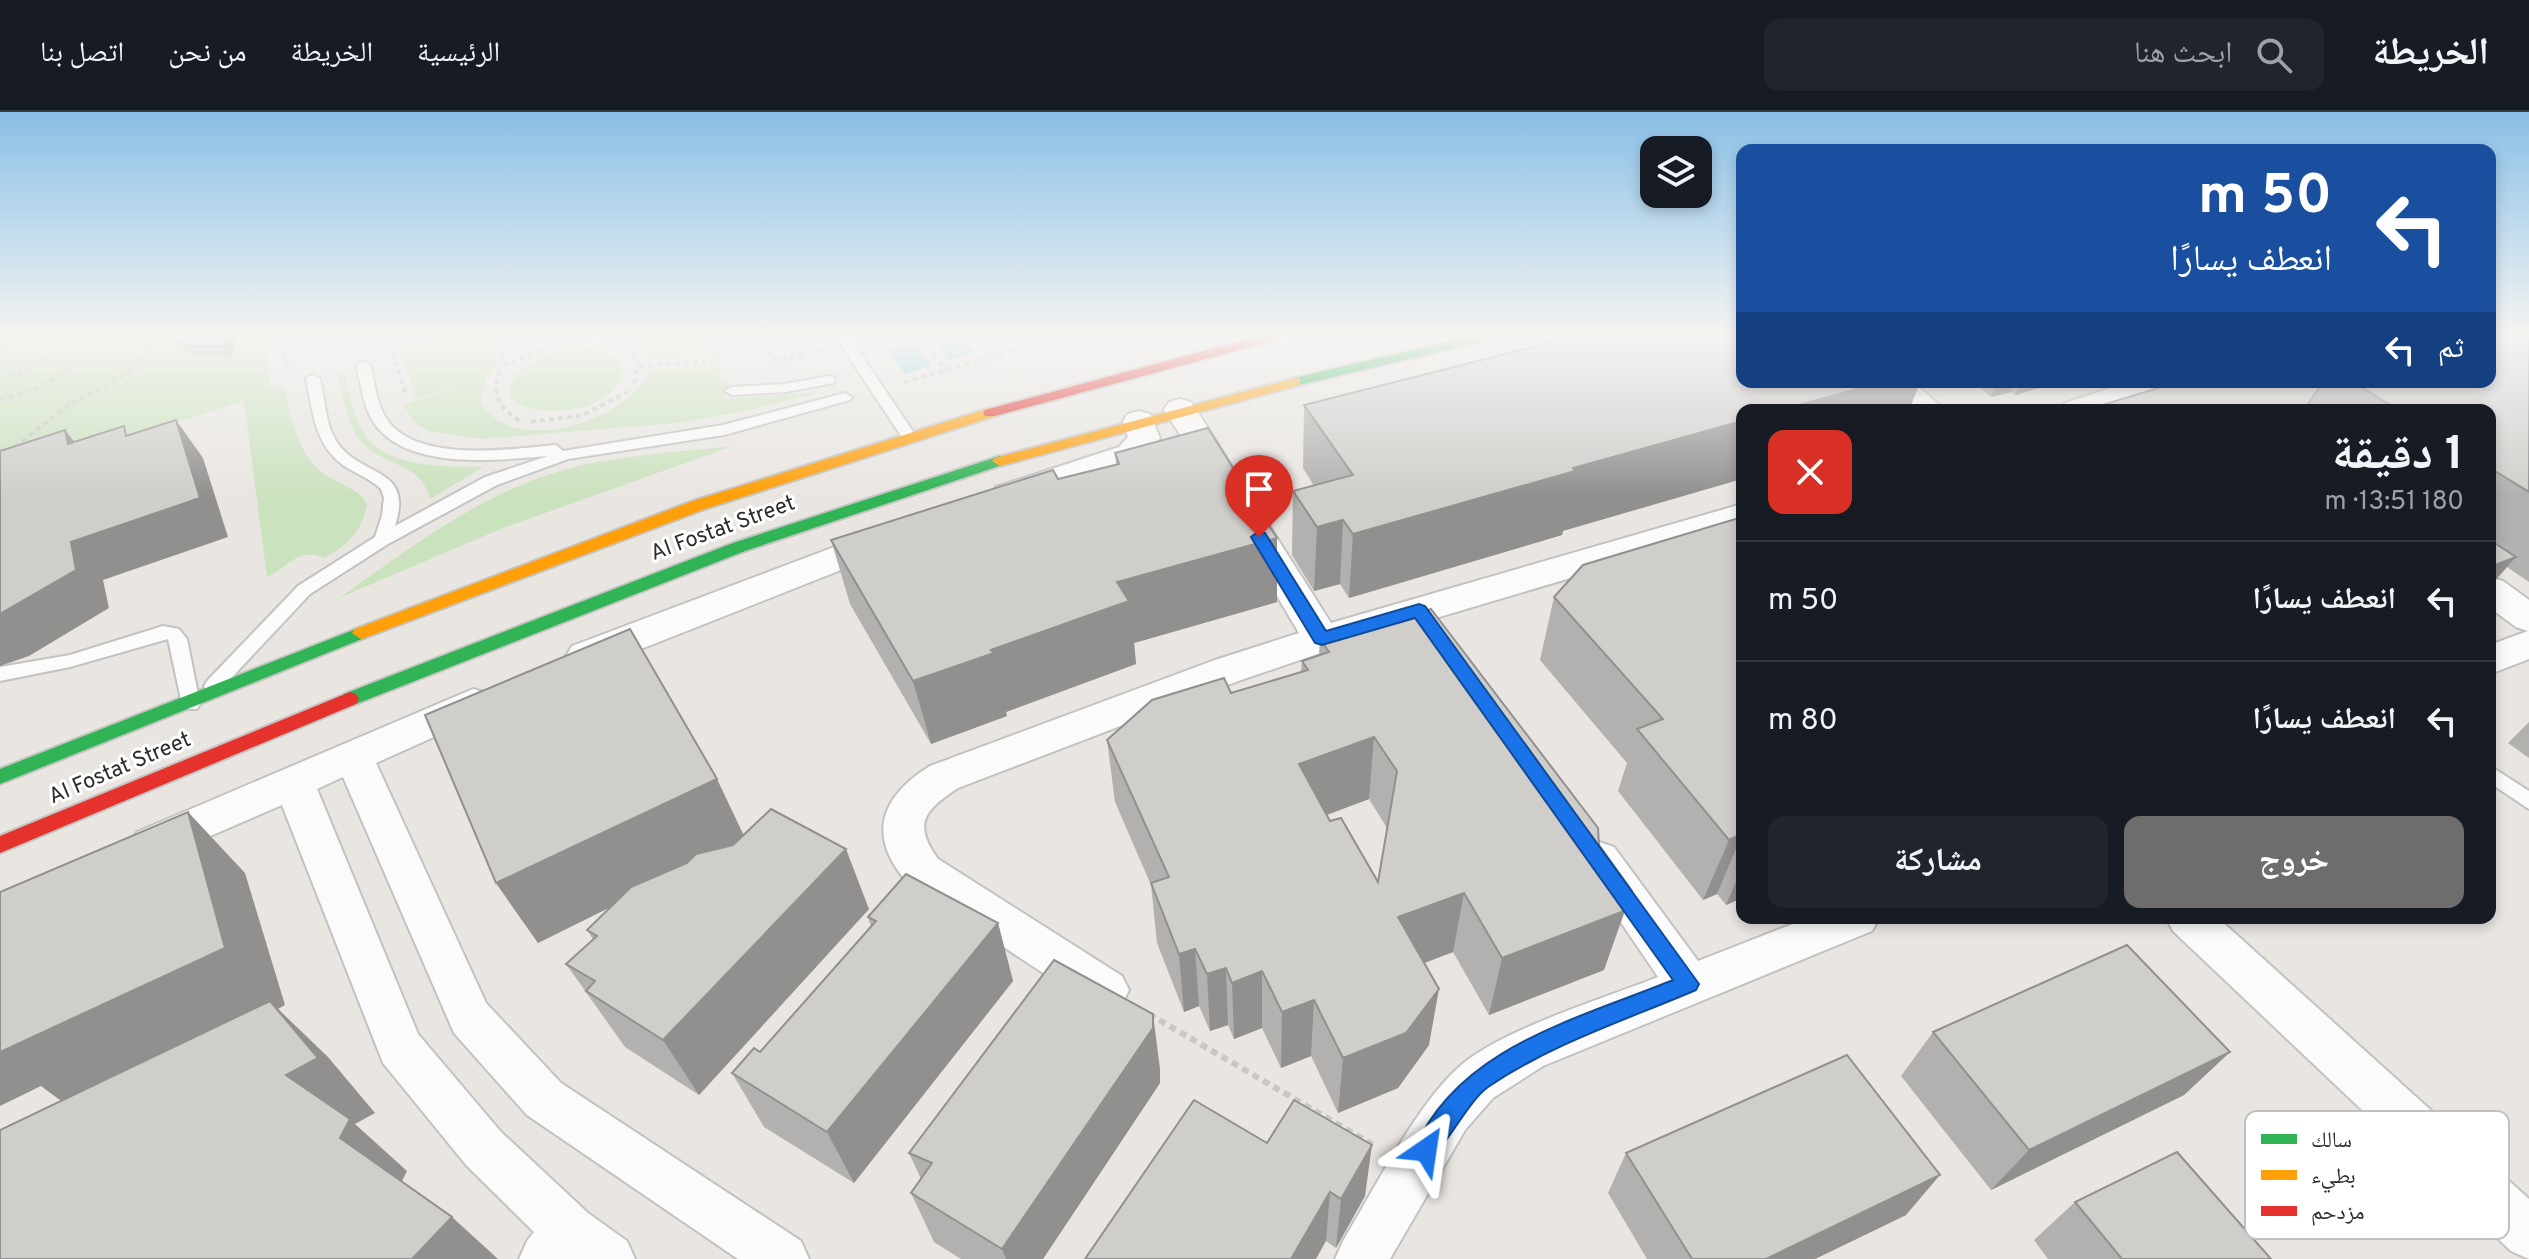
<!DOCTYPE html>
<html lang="ar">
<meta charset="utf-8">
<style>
:root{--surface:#171b24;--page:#20242c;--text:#f1f3f6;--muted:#9ea1a6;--line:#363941;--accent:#6e6d6c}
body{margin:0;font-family:Overpass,"Noto Naskh Arabic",sans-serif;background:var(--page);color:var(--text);direction:rtl;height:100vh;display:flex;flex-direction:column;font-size:30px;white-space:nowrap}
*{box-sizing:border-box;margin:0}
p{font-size:26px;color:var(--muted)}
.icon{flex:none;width:44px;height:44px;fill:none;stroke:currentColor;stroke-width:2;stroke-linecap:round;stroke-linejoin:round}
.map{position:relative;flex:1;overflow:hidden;direction:ltr}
.panel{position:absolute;left:1736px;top:292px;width:760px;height:520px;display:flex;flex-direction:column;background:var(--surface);border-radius:16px;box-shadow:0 4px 12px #0003;direction:rtl}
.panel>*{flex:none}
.guide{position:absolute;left:1736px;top:32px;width:760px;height:244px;border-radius:16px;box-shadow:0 4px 12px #0003;direction:rtl;background:#1a4fa0;color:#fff;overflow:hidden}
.controls{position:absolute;left:1640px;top:24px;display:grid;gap:16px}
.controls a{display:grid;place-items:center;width:72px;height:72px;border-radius:16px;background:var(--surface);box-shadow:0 4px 12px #0003;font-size:40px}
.pin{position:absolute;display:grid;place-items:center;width:68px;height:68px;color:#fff;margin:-82px -34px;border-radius:50% 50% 50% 0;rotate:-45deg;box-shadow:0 0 8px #0007}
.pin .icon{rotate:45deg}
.me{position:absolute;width:88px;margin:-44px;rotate:32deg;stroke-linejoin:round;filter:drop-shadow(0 0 6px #0008)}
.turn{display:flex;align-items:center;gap:28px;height:168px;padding:0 32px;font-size:36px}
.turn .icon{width:104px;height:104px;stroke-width:2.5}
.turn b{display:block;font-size:56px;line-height:68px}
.then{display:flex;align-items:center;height:76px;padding:0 32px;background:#0003;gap:16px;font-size:30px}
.round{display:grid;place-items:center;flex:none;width:84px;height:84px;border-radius:16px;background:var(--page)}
.overview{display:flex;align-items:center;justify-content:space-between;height:136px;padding:0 32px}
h1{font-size:48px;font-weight:700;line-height:60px}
.primary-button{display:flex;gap:16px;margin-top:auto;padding:16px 32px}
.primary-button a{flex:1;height:92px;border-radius:16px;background:var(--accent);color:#fff;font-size:32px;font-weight:700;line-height:92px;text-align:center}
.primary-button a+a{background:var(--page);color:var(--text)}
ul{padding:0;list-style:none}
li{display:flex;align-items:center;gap:24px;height:120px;padding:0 32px;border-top:2px solid var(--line)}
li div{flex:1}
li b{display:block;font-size:30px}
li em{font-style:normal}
header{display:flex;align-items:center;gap:48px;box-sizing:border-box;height:112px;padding:0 40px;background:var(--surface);border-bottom:2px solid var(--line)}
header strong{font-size:38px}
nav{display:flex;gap:44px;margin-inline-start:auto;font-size:28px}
.search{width:560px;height:72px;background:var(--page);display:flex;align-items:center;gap:20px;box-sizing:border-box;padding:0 28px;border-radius:16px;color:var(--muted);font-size:30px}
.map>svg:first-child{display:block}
</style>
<header>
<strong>الخريطة</strong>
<div class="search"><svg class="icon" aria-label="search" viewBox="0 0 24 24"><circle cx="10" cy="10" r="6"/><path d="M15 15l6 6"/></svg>ابحث هنا</div>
<nav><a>الرئيسية</a><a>الخريطة</a><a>من نحن</a><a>اتصل بنا</a></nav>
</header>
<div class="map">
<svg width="2529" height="1147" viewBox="0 0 2529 1147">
<rect width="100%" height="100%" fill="#e9e6e2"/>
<!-- green -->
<g fill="#cbe2be">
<path d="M0 224H264L271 277 284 274C293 310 297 347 332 367 346 375 359 378 367 392 361 421 349 432 324 446 298 434 287 457 267 465L244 289 0 366Z"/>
<path d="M456 224H486L497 252 486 266 481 292C518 346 625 309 651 259L718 254 722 268 731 270 724 287 820 280 754 297 685 310 481 327 429 319 417 313 403 293 467 272 416 287 401 240Z"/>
<path d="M636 224H699L708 241 650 247 647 239 628 226Z"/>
<path d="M587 236 602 239 621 251C633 313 470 313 518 261 535 242 563 237 587 236Z"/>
<path d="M344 261C349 280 353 304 364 321 386 357 447 354 483 355L430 387C422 349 381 355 360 328 347 311 343 283 337 262Z"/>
<path d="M733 334 503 416 339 486C406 439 472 388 550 362 608 343 673 341 733 334Z"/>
</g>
<!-- water -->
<g fill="#9cd0e4">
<path d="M962 224 974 240 949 248 932 225Z"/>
<path d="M914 231 931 254 905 262 889 239Z"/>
</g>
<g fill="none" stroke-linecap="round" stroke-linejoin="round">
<defs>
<g id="lane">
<path d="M835 224H872L854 232 916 324 913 327H903Z"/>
<path d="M363 249 370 253C375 270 376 291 386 306 415 352 511 337 556 333L563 339 723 313 845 281 852 285 850 288 724 323 568 347 497 373 388 432 310 482 219 579H207L204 574 207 569 298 474 375 425 382 403 384 386 381 377C370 366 356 362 343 353 314 332 313 299 306 267L308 264 313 263 320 267C325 286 325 310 335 327 358 367 415 352 395 414L485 365 548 344C498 348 407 359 374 311 363 294 361 272 356 253Z"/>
<path d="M829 264 834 265V271L785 280 732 283 725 279 732 275 785 272Z"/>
<path d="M163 514 179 517 187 527 200 592 197 597H185L182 592 168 527 70 555 0 569V555L70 543Z"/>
<path d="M2490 654 2529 679V697L2490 671Z"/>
</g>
<g id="street">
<path d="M1879 270H1913L1945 298H1910Z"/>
<path d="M2129 270H2174L2170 276 2107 298H2060L2065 291Z"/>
<path d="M2180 270C2209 270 2232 271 2251 298H2214Z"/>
<path d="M1180 287 1191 290 1196 297 1237 363 1233 370 1221 374 1209 370 1205 363 1164 297 1169 290Z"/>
<path d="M1139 299 1150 302 1160 326 1141 349 1008 394 996 391 991 383 996 375 1119 335 1128 325 1123 309 1128 302Z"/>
<path d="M1742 392V415L1335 536 1241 568 958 676C925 698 912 711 938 747L1122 864 1129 878 1122 892 1106 898 1090 892C1054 868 1018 845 983 821 963 808 921 786 906 769 866 722 882 684 930 654L1215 548 1299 521 1234 412 1239 404 1251 401 1263 404 1331 511Z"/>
<path d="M882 417 894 421 899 429 894 437 598 554 585 558 572 554 566 544 572 534Z"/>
<path d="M2490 466 2503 469 2529 488V547L2490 562V533L2528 519 2516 515 2490 496Z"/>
<path d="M473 577 487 581 492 591 487 601 376 651 486 891 561 971 801 1129 809 1147H738L527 1003 454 921 343 665 317 677 418 922 501 1020 588 1101 627 1129 635 1147H519L527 1129 534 1120 467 1054 383 951 282 693 152 749 137 744 131 732 137 720Z"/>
<path d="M1599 730 1614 735 1698 849 1808 806H1879L1872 819 1543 954 1493 986 1465 1018 1390 1147H1335L1343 1129C1374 1078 1415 995 1458 956 1499 918 1603 887 1658 865L1578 747 1584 735Z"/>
<path d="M2166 806H2218L2529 1087V1147L2511 1139 2173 819Z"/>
</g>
<g id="fast">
<path d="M1472 224H1495L1493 227 1295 274 1288 270 1290 267Z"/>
<path d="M1000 344 1008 349 1005 352 745 439 356 592H344L341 587 344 582 733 431Z"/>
<path d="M361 515 367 517 370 521 367 525 0 672V657Z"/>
</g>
<g id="slow">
<path d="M1295 266 1300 267V273L1000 354 992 349 995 346Z"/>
<path d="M990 296 995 298V304L705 397 367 525 361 527 352 521 355 517 693 389Z"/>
</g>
<g id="jam">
<path d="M1259 224H1281L1279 227 995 304H985L983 301 985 298Z"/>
<path d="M350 580 356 582 359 587 356 592 0 741V724Z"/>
</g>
</defs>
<!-- lane casing -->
<use href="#lane" stroke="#c3c2c2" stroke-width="4"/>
<!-- street casing -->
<use href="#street" stroke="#c3c2c2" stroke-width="4"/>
<!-- fast casing -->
<use href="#fast" stroke="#c5c4c2" stroke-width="4"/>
<!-- slow casing -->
<use href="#slow" stroke="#c5c4c2" stroke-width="4"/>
<!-- jam casing -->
<use href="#jam" stroke="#c5c4c2" stroke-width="4"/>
<!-- path-far1 -->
<g stroke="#c8c8c7" stroke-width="4" stroke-dasharray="5 4" stroke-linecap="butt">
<path d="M280 224 288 258"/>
<path d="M388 224 391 234"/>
<path d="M495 224 507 253 551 233 601 224"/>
<path d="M707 224 719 243"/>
<path d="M758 224 774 250"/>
<path d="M921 224 926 230"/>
<path d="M1026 224 1033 232"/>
<path d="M1108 224 1115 233"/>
<path d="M610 227 623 232 638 250 634 273"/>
<path d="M777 229 796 224"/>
<path d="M981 233 991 245"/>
<path d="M400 235 442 224"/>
<path d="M0 236 27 224"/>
<path d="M393 241 406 283"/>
<path d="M148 243 175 240 188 248 210 250 249 242 247 224"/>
<path d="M934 243 946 258"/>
<path d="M781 248 822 237"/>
<path d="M639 254 713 249"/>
<path d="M500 259C491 282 499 296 520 309"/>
<path d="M0 266C21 262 40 255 50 235L49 231 35 224"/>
<path d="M904 270 1061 224"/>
<path d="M0 288C35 278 79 267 82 224"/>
<path d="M531 310 583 303 627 280"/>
<path d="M15 335 68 294 131 259 148 243 151 235 149 224"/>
</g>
<!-- path -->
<path stroke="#c8c8c7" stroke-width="6" stroke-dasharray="7 5" stroke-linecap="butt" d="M1149 902 1375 1034"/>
<!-- lane -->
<use href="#lane" fill="#fcfbfb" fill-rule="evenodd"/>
<!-- street -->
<use href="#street" fill="#fcfbfb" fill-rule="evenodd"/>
<!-- fast -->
<use href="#fast" fill="#30b455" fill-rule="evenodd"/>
<!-- slow -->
<use href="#slow" fill="#ff9f0a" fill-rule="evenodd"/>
<!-- jam -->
<use href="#jam" fill="#e5322d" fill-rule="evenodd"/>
</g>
<!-- wall -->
<g fill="#b3b1af" fill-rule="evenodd">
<path d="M170 224H239L231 244H195L173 229Z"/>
<path d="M2529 224V470L2507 455 2490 474V298H2086L2204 270H2490Z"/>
<path d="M1543 230 1742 270H1920L1909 298H1742L1563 419 1562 423 1349 486 1340 472 1314 479 1292 443 1293 379 1314 374 1303 356 1304 293 1542 233Z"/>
<path d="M1972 270H2060L2015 283 2011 280 1991 285Z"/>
<path d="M1115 341 1277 426V490L1134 531 1136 552 1006 600 1007 604 931 632 850 492 831 428 1116 352Z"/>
<path d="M1742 405V786L1726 793 1717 782 1703 788 1618 679 1627 651 1540 548 1554 485Z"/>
<path d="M1320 527 1604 858 1489 903 1453 840 1424 851 1429 933 1398 976 1338 1001 1311 944 1281 956 1262 916 1234 927 1228 913 1210 919 1199 894 1184 900 1157 831 1151 773 1115 690 1107 628 1231 581 1301 560 1302 549 1319 543ZM1369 687 1387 716 1378 770 1330 709 1327 703Z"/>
<path d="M2529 610V646L2508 631Z"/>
<path d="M743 723 869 797 699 983 625 935 566 852 593 827 587 818 610 795 538 831 496 771Z"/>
<path d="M868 805 998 811 1013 869 854 1071 764 1015 732 961 760 940 871 814Z"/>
<path d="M1933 920 2230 940 2184 983 1991 1078 1901 964Z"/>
<path d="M1160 957V971L1043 1147H961L934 1130 911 1081 921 1067 909 1041Z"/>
<path d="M1267 1031 1365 1084 1336 1136 1326 1129Z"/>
<path d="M1626 1041 1906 1103 1815 1147H1647L1608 1081Z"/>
<path d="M2075 1090 2271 1147H2048L2034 1128Z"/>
</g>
<!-- shaded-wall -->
<g fill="#92908e">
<path d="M228 224H239L231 244 224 234Z"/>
<path d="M1864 270H1920L1909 298H1781Z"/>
<path d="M1998 270H2016L2011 280 1991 285Z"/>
<path d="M2021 270H2060L2015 283Z"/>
<path d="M176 308 203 346 228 425 103 468 109 496 29 544 0 554V502Z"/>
<path d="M1742 309V367L1563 419 1562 423 1349 486 1353 422 1573 356Z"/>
<path d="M65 318 95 356 68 332Z"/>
<path d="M1343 408 1340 472 1314 479 1317 415Z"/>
<path d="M1277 426V490L1134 531 1136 552 1006 600 1007 604 931 632 913 569 991 538 1117 470Z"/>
<path d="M2516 445 2490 474V455Z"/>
<path d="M1374 625 1369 687 1297 714 1299 652Z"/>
<path d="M717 667 746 728 538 831 496 771Z"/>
<path d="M188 700 245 761 285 893 278 897 328 945 375 1001 355 1012 407 1059 398 1077 72 997 41 974 0 994V914Z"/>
<path d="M1742 722 1717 782 1703 788 1729 728Z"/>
<path d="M846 737 869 797 699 983 663 928Z"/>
<path d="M1742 756V786L1726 793Z"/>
<path d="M1632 779 1604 858 1489 903 1502 846Z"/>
<path d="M1464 781 1453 840 1390 864 1398 805Z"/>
<path d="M998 811 1013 869 854 1071 827 1020Z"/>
<path d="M1195 837 1199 894 1184 900 1179 842Z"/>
<path d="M1226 856 1228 913 1210 919 1207 862Z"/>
<path d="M1262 859V916L1234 927 1232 871Z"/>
<path d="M1439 877 1429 933 1398 976 1338 1001 1343 946Z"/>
<path d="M1314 888 1311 944 1281 956 1282 900Z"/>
<path d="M1153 902 1160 957V971L1043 1147H1006L1002 1137Z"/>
<path d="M2230 940 2184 983 1991 1078 2029 1038Z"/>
<path d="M1372 1033 1365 1084 1336 1136 1341 1087Z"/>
<path d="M1940 1063 1906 1103 1815 1147H1766Z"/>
<path d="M1330 1080 1326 1129 1316 1147H1291Z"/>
<path d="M452 1105 498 1147H412Z"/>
</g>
<!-- building -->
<g fill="#d0cecb" stroke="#92908e" stroke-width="2" fill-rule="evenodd">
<path d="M174 224H228L224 234H188Z"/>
<path d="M1567 224H1742V270H1882L1781 298H1742V309L1573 356 1575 359 1353 422 1343 408 1317 415 1293 379 1353 363 1304 293 1545 232 1543 230Z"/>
<path d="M2490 224H2529V380L2490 356V298H2398L2353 270H2490Z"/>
<path d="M2178 270H2194L2197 272 2204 270H2323L2304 298H2086Z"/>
<path d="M176 308 200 386 71 430 76 458 0 502V339L65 318 68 332 124 314 126 324Z"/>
<path d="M1208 316 1277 426 1117 470 1129 489 991 538 994 541 913 569 831 428 1053 358 1058 367 1119 352 1115 341Z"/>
<path d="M1742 405V722L1729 728 1637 617 1663 607 1554 485 1583 453Z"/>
<path d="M2490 428 2516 445 2490 455Z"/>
<path d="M1431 497 1598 716 1599 733 1632 779 1624 799 1502 846 1464 781 1398 805 1439 877 1406 921 1343 946 1314 888 1282 900 1262 859 1232 871 1226 856 1207 862 1195 837 1179 842 1151 771 1169 765 1107 628 1152 588 1224 566 1231 581 1308 558 1302 549 1329 540 1320 527 1386 505 1390 511ZM1374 625 1397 659 1378 770 1341 706 1330 709 1299 652Z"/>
<path d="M630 517 717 667 496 771 425 603Z"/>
<path d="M771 697 846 737 663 928 586 879 595 869 566 852 597 824 587 818 631 775 687 751 696 742 733 733Z"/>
<path d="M188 700 225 836 0 940V780Z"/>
<path d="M906 762 998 811 827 1020 732 961 754 936 760 940 876 809 868 805Z"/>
<path d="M2127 833 2230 940 2029 1038 1933 920Z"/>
<path d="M1054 848 1153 902V916L1002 1137 911 1081 932 1051 909 1041Z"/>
<path d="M270 889 318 946 286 963 350 1007 340 1026 452 1105 412 1147H0V1018Z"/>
<path d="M1847 943 1940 1063 1766 1147H1692L1626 1041Z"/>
<path d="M1194 988 1267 1031 1294 988 1372 1033 1341 1087 1330 1080 1291 1147H1085Z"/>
<path d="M2177 1040 2271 1147H2122L2075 1090Z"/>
</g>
<!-- sky -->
<linearGradient id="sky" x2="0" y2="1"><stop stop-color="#89bfe6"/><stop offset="0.58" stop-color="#f5f4f2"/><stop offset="1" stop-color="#f5f4f2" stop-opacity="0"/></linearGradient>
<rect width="2529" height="384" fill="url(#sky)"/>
<!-- route -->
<path fill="#1a73e8" stroke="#114b97" stroke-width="2" d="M1259 419 1265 421 1326 519 1419 492 1425 494 1699 872 1696 878C1626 908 1551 932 1488 975 1466 991 1442 1043 1426 1049L1417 1046 1414 1038C1458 935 1578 907 1673 868L1415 506 1322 533 1315 531 1251 425Z"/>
<g text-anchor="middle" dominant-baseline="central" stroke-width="6" stroke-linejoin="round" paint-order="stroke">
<!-- street labels -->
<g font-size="22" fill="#2c2c2c" stroke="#fff">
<text transform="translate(723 417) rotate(-20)">Al Fostat Street</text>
<text transform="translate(120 657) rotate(-23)">Al Fostat Street</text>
</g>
</g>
<!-- legend -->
<rect x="2245" y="999" width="264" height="128" rx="12" fill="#fff" stroke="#c0c0c0" stroke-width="2"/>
<rect x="2261" y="1022" width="36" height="10" fill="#30b455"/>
<rect x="2261" y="1058" width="36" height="10" fill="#ff9f0a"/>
<rect x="2261" y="1094" width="36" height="10" fill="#e5322d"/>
<g font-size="22" fill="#2c2c2c">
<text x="2311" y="1035">سالك</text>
<text x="2311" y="1071">بطيء</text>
<text x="2311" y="1107">مزدحم</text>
</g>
</svg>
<div class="controls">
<a><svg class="icon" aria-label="layers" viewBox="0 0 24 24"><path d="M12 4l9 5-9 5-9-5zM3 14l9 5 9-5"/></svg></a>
</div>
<div class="pin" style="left:1259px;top:425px;background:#d93025"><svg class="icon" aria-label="arrive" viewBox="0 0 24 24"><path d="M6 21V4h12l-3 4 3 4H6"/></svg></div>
<svg class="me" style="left:1426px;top:1038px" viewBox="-20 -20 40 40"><path d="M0-17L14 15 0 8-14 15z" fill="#1a73e8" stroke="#fff" stroke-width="4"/></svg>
<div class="guide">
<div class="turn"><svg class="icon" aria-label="left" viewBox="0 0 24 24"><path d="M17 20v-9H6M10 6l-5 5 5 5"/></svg><div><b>50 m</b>انعطف يسارًا</div></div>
<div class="then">ثم<svg class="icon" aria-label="left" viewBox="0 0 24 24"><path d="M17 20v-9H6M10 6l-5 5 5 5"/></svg></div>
</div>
<section class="panel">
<div class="overview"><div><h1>1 دقيقة</h1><p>180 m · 13:51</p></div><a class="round" style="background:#d93025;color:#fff"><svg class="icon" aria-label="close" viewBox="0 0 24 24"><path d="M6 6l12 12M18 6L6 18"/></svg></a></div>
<ul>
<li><svg class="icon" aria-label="left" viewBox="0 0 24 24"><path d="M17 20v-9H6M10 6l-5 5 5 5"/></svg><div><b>انعطف يسارًا</b></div><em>50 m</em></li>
<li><svg class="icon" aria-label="left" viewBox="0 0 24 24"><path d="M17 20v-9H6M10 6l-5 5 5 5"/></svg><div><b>انعطف يسارًا</b></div><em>80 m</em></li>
</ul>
<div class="primary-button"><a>خروج</a><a>مشاركة</a></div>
</section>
</div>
